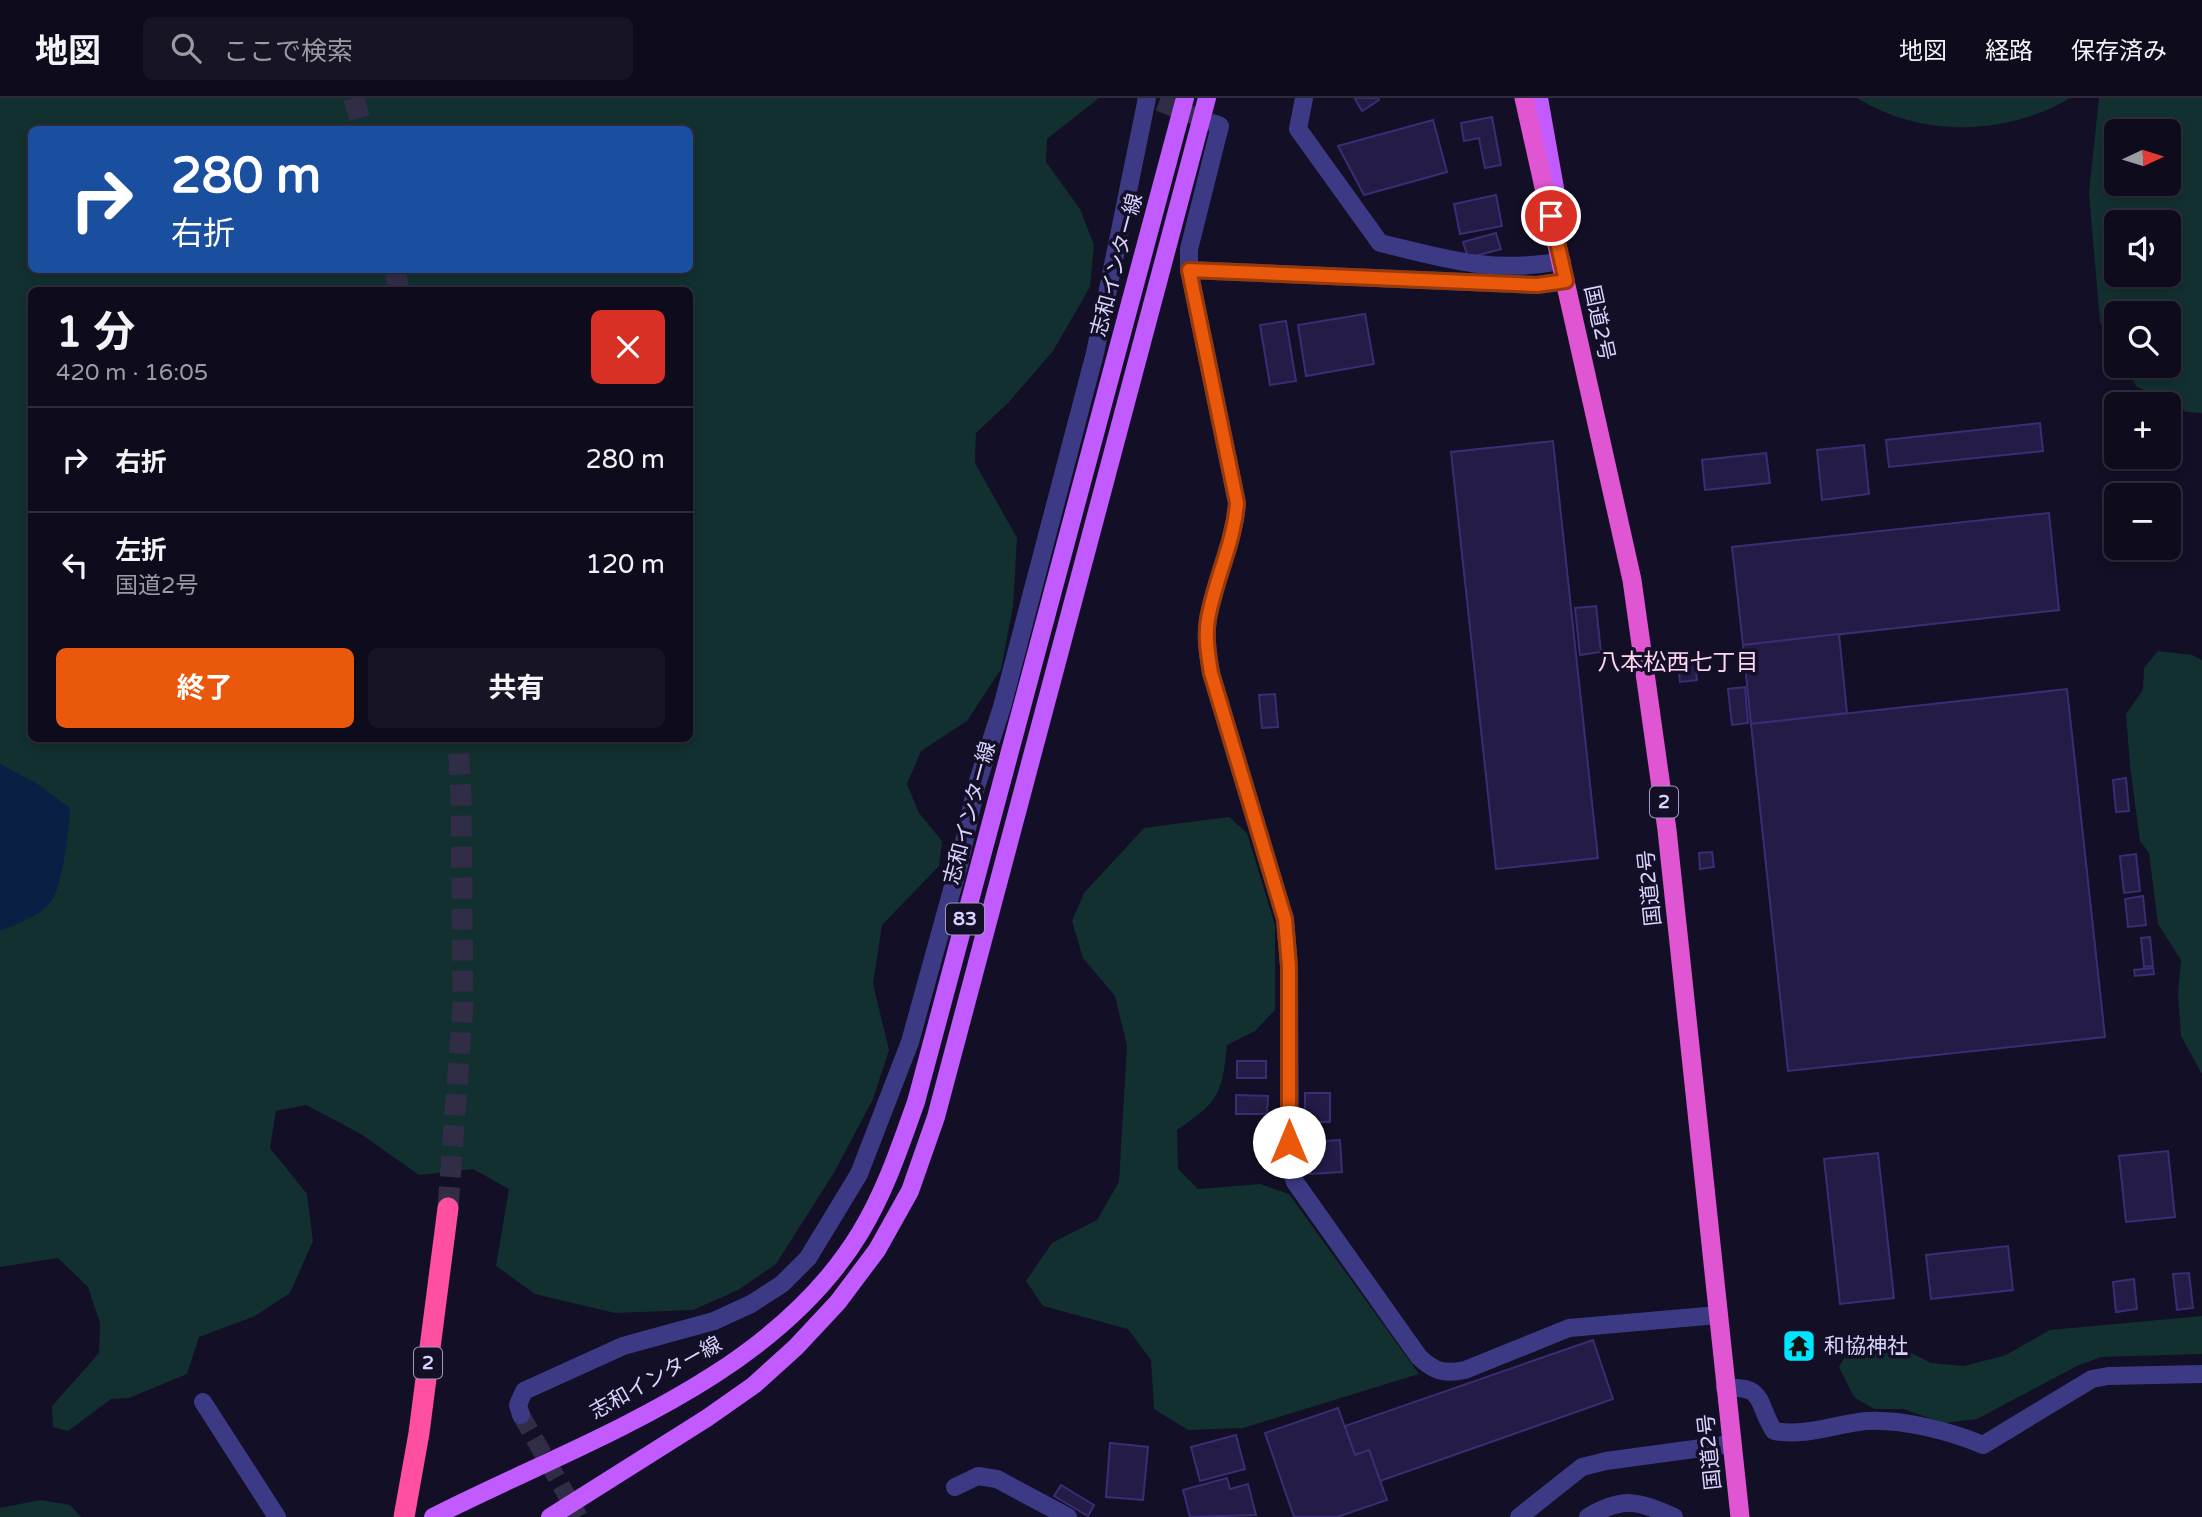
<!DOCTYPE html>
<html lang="ja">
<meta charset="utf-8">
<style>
:root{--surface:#0e0b1c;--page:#171425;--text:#f1f3f6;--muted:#9b9ba3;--line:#2e2b3b;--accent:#ea580c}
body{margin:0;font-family:"Varela Round","Noto Sans JP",sans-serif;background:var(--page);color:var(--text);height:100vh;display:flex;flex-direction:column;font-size:26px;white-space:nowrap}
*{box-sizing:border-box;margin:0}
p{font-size:23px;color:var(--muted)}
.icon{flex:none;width:38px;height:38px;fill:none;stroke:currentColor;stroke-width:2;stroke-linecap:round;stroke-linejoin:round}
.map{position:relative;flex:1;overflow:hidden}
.side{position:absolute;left:28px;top:189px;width:665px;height:455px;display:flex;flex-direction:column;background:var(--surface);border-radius:10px;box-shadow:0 4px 10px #0003,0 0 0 2px var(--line)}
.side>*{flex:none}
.guide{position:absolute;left:28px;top:28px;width:665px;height:147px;border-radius:10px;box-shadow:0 4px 10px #0003,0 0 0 2px var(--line);background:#1a4fa0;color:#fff;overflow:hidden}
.needle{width:46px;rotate:86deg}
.buttons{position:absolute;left:2104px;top:21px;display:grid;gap:14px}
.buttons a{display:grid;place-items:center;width:77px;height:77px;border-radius:10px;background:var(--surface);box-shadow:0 4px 10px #0003,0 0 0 2px var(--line);font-size:35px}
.pin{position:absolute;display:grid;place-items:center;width:60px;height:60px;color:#fff;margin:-30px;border:4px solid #fff;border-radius:50%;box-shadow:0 2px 7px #0007}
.me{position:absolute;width:77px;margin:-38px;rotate:0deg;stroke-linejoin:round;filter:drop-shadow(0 0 5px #0008)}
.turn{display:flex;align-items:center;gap:24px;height:147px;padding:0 28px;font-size:32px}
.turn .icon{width:91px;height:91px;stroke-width:2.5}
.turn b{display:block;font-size:49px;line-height:60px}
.round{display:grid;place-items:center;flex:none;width:74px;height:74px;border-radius:10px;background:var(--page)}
.head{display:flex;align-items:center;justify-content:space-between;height:119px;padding:0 28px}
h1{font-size:42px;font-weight:700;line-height:52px}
.button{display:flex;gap:14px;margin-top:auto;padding:14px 28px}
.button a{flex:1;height:80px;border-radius:10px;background:var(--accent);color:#fff;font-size:28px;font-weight:700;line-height:80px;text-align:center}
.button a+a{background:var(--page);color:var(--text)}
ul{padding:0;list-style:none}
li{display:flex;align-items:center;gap:21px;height:105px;padding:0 28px;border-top:2px solid var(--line)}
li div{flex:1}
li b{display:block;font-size:26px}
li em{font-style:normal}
header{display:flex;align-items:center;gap:42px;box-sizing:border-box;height:98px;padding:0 35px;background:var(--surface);border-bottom:2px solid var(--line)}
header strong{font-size:33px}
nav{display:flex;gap:38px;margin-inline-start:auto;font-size:24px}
.search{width:490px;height:63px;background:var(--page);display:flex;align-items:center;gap:18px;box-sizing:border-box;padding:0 24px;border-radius:10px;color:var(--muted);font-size:26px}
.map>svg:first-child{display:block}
</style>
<header>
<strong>地図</strong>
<div class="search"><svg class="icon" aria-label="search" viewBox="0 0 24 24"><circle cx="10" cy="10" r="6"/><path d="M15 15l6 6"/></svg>ここで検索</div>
<nav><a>地図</a><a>経路</a><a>保存済み</a></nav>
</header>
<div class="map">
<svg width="2202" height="1419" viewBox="0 0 2202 1419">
<rect width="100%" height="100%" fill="#130f26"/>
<!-- green -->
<g fill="#12302f" fill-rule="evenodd">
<path d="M0 0H1099L1047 41 1046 64 1080 111 1094 147 1090 189 1053 253 1008 305 976 335 975 365 1017 440 1013 508 1001 571 967 623 921 653 907 686 919 715 942 743 939 768 882 827 873 886 889 952 873 1001 835 1073 776 1166 738 1192 693 1212 615 1215 535 1196 496 1168 509 1091 473 1071 419 1077 361 1036 306 1007 276 1013 270 1050 307 1096 313 1143 290 1195 255 1218 199 1239 187 1276 129 1300 111 1301 68 1333 53 1329 52 1308 99 1255 100 1225 88 1189 58 1160 0 1169ZM32 32H690V172H32ZM32 192H690V640H32Z"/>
<path d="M1857 0H2070C2008 38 1921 40 1857 0Z"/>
<path d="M2099 0H2202V315L2187 314 2136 288 2125 268H2168V215H2116V252L2100 224 2089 95ZM2168 33V86H2116V33ZM2168 124V177H2116V124Z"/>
<path d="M2158 553 2192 557 2202 562V976L2181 938 2178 895 2181 862 2158 826 2149 755 2140 743 2130 668 2126 616 2143 592 2144 570Z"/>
<path d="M1229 719 1247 735 1275 827V912L1255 933 1227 947C1222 996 1219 1004 1177 1032L1178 1071 1198 1091 1260 1086 1289 1096 1419 1276 1243 1330 1188 1332 1154 1311 1151 1262 1128 1231 1043 1208 1026 1183 1052 1145 1097 1122 1119 1084 1127 948 1115 898 1083 860 1072 823 1084 795 1144 730Z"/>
<path d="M2202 1218V1256L2101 1259 2077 1268 1977 1321 1944 1325 1903 1311H1874L1854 1299 1839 1269 1850 1250 1894 1246 1931 1265 1964 1268 2006 1257 2050 1232Z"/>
<path d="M40 1402 70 1407 81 1419H0V1410Z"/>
</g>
<!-- water -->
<path fill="#0a1f44" d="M0 666 36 685 70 710C70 729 62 788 52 802 41 818 17 826 0 833Z"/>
<!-- building -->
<g fill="#241b47" stroke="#3b2d73" stroke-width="2">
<path d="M1357 0H1378L1379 2 1362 13 1355 1Z"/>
<path d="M1492 19 1501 67 1485 70 1479 40 1464 43 1461 25Z"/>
<path d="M1433 22 1447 74 1364 97 1338 48Z"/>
<path d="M1496 97 1502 128 1460 136 1454 106Z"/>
<path d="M1496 135 1501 151 1468 160 1463 144Z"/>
<path d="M1365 216 1374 266 1306 278 1298 227Z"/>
<path d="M1286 223 1296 283 1270 287 1260 227Z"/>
<path d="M2040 325 2043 353 1889 369 1886 342Z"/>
<path d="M1553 343 1598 760 1496 771 1451 354Z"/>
<path d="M1864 347 1869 396 1822 402 1817 352Z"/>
<path d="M1766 355 1770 385 1705 392 1702 362Z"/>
<path d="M2049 415 2059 512 1743 547 1732 449Z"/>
<path d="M1596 508 1601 554 1580 557 1575 510Z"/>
<path d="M1839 536 1847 615 1751 626 1743 547Z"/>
<path d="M1695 565 1697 582 1680 584 1678 567Z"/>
<path d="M1745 589 1748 625 1732 627 1728 591Z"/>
<path d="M2067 591 2105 939 1788 973 1751 626Z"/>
<path d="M1275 596 1278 629 1262 630 1259 597Z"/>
<path d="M2126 680 2129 713 2116 714 2113 682Z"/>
<path d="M1712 754 1714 769 1700 771 1699 755Z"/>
<path d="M2136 756 2140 793 2124 795 2120 758Z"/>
<path d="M2143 798 2146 827 2128 829 2125 801Z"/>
<path d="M2150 839 2153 868 2144 869 2141 840Z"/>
<path d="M2153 870 2154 876 2135 878 2134 872Z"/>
<rect x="1237" y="963" width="29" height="17"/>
<rect x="1305" y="995" width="25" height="29"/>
<path d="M1236 997 1268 998 1267 1016H1236Z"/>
<path d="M1340 1042 1342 1074 1310 1076 1308 1044Z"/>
<path d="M2168 1053 2175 1119 2126 1124 2119 1058Z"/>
<path d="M1878 1055 1894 1200 1840 1206 1824 1061Z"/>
<path d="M2008 1148 2013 1192 1931 1201 1926 1157Z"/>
<path d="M2189 1175 2193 1210 2177 1212 2173 1176Z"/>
<path d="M2134 1181 2137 1211 2116 1214 2113 1184Z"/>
<path d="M1593 1242 1613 1301 1380 1383 1369 1352 1355 1357 1345 1328Z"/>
<path d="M1338 1310 1355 1357 1369 1352 1387 1402 1337 1419H1294L1265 1335Z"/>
<path d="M1236 1337 1245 1371 1200 1383 1191 1349Z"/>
<path d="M1110 1345 1148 1349 1143 1402 1106 1399Z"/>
<path d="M1227 1380 1230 1391 1248 1386 1256 1417 1190 1419 1183 1392Z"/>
<path d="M1061 1387 1094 1407 1088 1418 1054 1398Z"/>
</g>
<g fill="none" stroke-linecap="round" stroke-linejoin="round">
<!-- minor-tunnel -->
<g stroke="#312d47" stroke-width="18" stroke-dasharray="18 9" stroke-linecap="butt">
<path d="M1159 4 1213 25"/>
<path d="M521 1317 579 1419"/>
</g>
<!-- motorway-tunnel -->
<g stroke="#312d47" stroke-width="21" stroke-dasharray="21 10" stroke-linecap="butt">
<path d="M354 0 363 32"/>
<path d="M395 172 399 192"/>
<path d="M448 1110 463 907 461 699 458 640"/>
</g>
<!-- minor -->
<g stroke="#3d3a85" stroke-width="18">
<path d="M1304 0 1298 31 1380 145C1448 161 1490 176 1562 163"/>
<path d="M1216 26 1220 28 1189 151V172L1237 405C1234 445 1215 481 1208 521 1205 539 1208 557 1211 575L1285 821 1289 868 1290 1069 1295 1084 1419 1259C1435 1274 1444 1276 1465 1272L1569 1230 1718 1217"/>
<path d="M1189 172 1537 187 1566 183"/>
<path d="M1725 1290C1766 1287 1756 1305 1774 1333 1805 1339 1836 1326 1866 1323 1903 1321 1950 1333 1983 1347L2092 1281 2108 1278 2202 1276"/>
<path d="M203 1304 277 1419"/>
<path d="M521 1317 518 1307 524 1293 623 1248 714 1223 751 1206 782 1186 808 1160 859 1076 910 944 960 763 976 689 1002 609 1095 255 1147 0"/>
<path d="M955 1389 978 1378 997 1381 1068 1419"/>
<path d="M1519 1419 1582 1369 1606 1363 1731 1346"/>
<path d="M1588 1419C1623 1398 1638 1403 1674 1419"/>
</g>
<!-- primary -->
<g stroke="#c25bff" stroke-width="18">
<path d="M1539 0 1561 124"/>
<path d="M433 1419C580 1344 770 1283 860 1135 885 1094 900 1049 916 1004L1185 0"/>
<path d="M550 1419 707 1320 754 1287 796 1249 838 1204 877 1152 910 1093 936 1019 1207 0"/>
</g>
<!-- trunk -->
<path stroke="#e055d1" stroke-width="19" d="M1524 0 1632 482 1667 732 1740 1419"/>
<!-- motorway -->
<path stroke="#ff4fa3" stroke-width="21" d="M404 1419 419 1335 448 1110"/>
</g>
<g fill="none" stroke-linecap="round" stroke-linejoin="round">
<defs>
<path id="route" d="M1289 1044V868L1285 821 1211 575C1208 557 1205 539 1208 521 1215 481 1234 445 1237 405L1189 172 1537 187 1566 183 1551 118"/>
</defs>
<!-- route casing -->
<use href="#route" stroke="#983908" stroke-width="18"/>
<!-- route -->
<use href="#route" stroke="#ea580c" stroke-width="12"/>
</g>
<!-- icons -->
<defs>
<symbol id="temple-square" viewBox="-11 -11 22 22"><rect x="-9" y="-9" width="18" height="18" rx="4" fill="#00e5ff" stroke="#130f26"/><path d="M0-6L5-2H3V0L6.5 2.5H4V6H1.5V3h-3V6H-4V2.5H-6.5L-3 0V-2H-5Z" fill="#111"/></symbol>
</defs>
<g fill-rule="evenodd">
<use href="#temple-square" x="1780" y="1229" width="38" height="38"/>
</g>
<g text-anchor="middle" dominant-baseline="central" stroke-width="7" stroke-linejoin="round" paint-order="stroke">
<!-- shield labels -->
<g fill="#130f26" stroke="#9e99be" stroke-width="2">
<rect x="1650" y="688.5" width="28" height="31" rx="5"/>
<rect x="946" y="805.5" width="38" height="31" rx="5"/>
<rect x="414" y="1249.5" width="28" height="31" rx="5"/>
</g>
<g font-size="19" font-weight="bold" fill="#d9d4ff">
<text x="1664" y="704">2</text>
<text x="965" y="821">83</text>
<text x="428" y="1265">2</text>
</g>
<!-- street labels -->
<g font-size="21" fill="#d9d4ff" stroke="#130f26">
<text transform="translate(1117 167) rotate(-75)">志和インター線</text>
<text transform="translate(1599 225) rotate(78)">国道2号</text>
<text transform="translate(970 715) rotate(-75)">志和インター線</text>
<text transform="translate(1650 790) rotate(-96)">国道2号</text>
<text transform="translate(656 1280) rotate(-29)">志和インター線</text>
<text transform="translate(1710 1354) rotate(-96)">国道2号</text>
</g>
<!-- poi labels -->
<g font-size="21" fill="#d9d4ff" stroke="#130f26" text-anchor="start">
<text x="1824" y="1248">和協神社</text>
</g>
<!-- neighbourhood labels -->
<g font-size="23" fill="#ffd6f0" stroke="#130f26">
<text x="1678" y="565">八本松西七丁目</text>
</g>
</g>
</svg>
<div class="buttons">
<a><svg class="needle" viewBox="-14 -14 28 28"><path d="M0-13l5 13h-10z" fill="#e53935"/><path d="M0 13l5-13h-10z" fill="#9b9ba3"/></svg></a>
<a><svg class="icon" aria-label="sound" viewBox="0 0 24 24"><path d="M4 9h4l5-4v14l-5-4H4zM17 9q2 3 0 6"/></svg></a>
<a><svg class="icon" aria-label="search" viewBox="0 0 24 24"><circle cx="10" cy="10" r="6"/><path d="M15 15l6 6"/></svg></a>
<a>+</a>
<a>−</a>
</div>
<div class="pin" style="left:1551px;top:118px;background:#d93025"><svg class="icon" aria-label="arrive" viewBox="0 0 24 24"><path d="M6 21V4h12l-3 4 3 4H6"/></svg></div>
<svg class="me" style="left:1289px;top:1044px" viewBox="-20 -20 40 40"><circle r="19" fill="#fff"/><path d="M0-13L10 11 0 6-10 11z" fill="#ea580c"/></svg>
<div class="guide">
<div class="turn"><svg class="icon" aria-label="right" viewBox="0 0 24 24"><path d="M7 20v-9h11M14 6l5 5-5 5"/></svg><div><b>280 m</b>右折</div></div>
</div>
<section class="side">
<div class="head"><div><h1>1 分</h1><p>420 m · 16:05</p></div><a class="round" style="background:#d93025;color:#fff"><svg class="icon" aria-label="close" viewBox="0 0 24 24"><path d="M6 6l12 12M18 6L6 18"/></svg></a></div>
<ul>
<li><svg class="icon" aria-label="right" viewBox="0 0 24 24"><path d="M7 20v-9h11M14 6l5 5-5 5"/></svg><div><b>右折</b></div><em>280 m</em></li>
<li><svg class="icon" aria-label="left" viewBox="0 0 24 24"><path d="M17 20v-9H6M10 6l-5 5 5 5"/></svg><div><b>左折</b><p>国道2号</p></div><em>120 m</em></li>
</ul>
<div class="button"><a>終了</a><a>共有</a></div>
</section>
</div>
